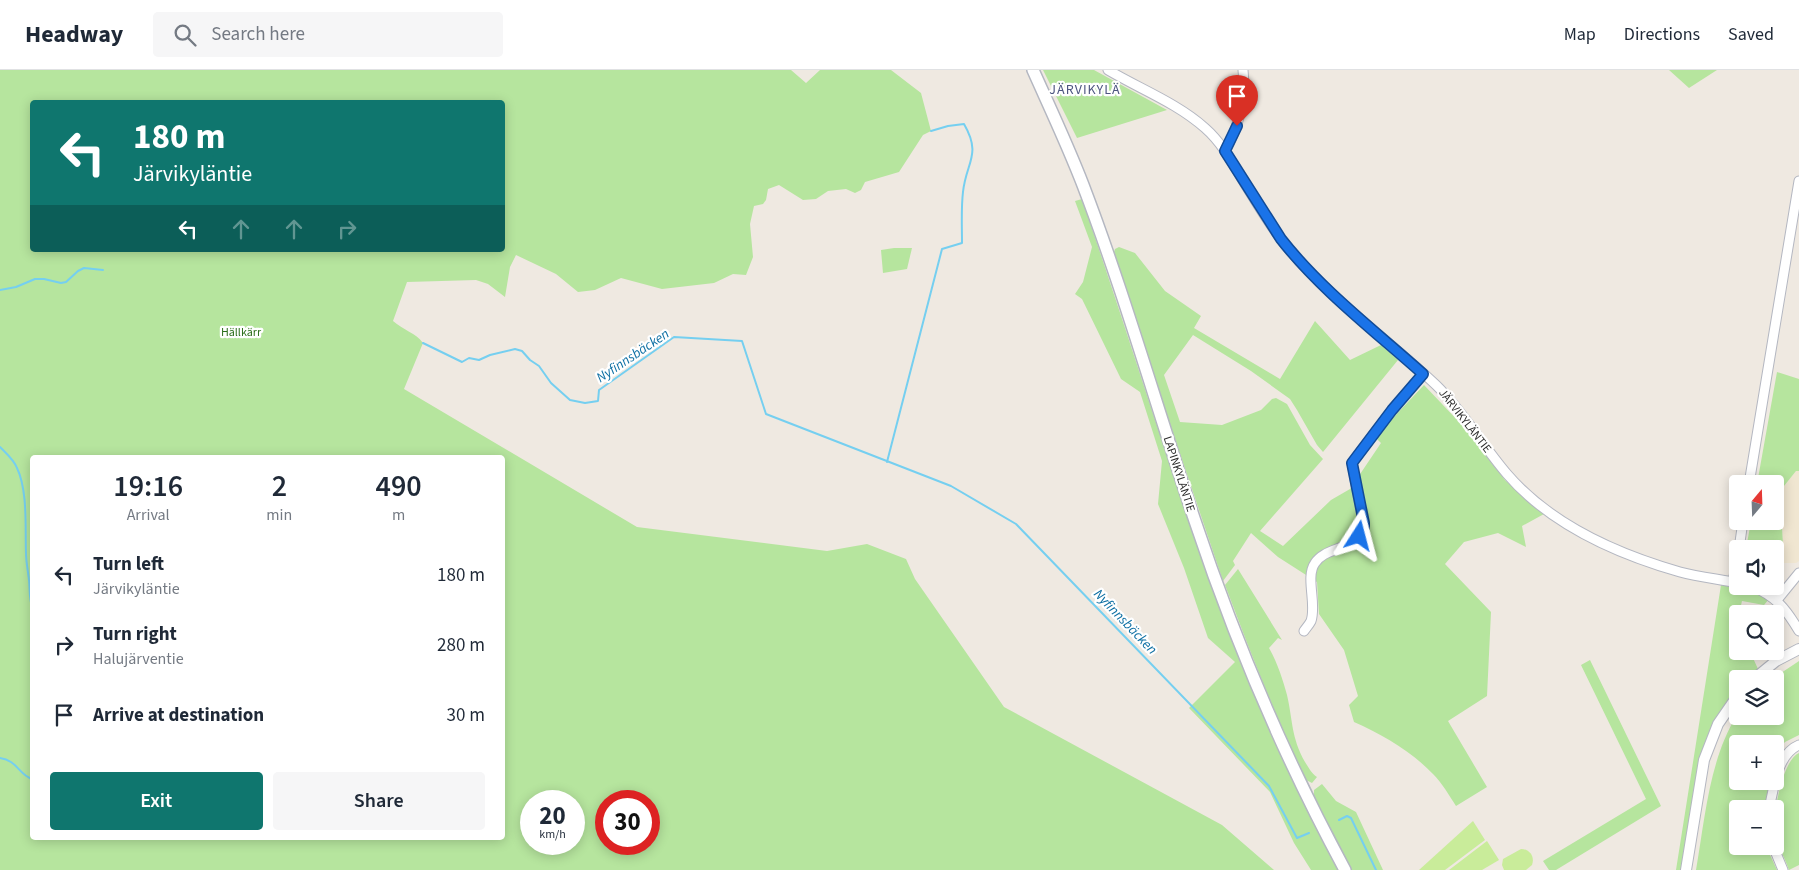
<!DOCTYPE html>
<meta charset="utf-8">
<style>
:root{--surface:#fff;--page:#f6f6f7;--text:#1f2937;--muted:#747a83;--line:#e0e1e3;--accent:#0f766e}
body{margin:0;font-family:"Source Sans 3",sans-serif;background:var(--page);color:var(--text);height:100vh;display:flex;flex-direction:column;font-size:19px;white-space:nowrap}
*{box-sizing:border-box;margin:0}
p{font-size:16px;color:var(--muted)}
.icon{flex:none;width:28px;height:28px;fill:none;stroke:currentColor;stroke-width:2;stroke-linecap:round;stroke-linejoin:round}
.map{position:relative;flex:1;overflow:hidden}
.side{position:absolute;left:30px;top:385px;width:475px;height:385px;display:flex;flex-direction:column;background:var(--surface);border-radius:5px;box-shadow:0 2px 12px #0003}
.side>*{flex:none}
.top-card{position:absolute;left:30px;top:30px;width:475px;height:152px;border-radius:5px;box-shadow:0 2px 12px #0003;background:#0f766e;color:#fff;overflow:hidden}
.needle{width:32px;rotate:19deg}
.fabs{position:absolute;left:1729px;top:405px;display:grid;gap:10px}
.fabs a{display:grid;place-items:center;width:55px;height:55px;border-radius:5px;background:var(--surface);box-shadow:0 2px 12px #0003;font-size:25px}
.speed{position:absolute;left:520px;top:720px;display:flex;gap:10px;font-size:25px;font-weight:700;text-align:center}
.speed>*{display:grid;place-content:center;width:65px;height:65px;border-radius:50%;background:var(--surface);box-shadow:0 2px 12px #0003;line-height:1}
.speed small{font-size:12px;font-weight:400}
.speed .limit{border:8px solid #d22;background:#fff;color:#111}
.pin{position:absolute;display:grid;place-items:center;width:42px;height:42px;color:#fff;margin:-51px -21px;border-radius:50% 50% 50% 0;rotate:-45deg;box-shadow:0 0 5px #0007}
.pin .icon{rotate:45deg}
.me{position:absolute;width:55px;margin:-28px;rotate:9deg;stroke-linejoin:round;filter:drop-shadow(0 0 4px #0008)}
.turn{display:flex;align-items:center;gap:18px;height:105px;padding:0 20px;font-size:22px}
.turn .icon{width:65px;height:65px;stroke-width:2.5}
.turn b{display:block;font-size:35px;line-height:42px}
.lanes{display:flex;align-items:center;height:48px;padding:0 20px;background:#0003;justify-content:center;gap:25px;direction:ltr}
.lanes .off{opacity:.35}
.eta{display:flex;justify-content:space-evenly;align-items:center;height:85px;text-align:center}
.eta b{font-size:30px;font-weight:600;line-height:35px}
.button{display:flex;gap:10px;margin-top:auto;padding:10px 20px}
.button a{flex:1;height:58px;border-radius:5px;background:var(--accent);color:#fff;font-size:20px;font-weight:600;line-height:58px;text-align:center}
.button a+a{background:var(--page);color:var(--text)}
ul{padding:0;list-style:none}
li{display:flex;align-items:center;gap:15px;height:70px;padding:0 20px}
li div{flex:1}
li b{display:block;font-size:19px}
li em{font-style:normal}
header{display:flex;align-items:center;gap:30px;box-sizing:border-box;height:70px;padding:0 25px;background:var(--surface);border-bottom:1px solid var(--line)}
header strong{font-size:24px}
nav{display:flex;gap:28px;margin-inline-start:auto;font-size:18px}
.search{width:350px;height:45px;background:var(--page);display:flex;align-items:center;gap:12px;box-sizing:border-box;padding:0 18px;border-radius:5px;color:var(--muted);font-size:19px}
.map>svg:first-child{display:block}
</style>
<header>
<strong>Headway</strong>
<div class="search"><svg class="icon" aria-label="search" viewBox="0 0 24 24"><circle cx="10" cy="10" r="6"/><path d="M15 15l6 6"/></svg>Search here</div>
<nav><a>Map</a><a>Directions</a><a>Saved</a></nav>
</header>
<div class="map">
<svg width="1799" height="800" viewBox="0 0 1799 800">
<rect width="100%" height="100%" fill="#efe9e1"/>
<!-- education -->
<path fill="#f0e6d1" d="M1796 401H1799V491L1796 493H1784L1780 421Z"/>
<!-- green -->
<g fill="#b6e59e" fill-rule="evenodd">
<path d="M0 0H791L806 13 820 0H891L921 23 931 61 923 65 899 102 865 112 861 120 855 123 846 119 828 121 816 129 803 130 779 115 768 119 766 130 763 134 754 136 750 154 753 187 746 205 733 204 714 213 662 219 621 208 595 220 578 222 556 204 516 185 510 197 505 227 488 214 476 210 407 212 393 251C403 260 416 263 423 273L404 319 637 457 827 481 867 474 906 489 915 509 1004 637 1222 755 1274 800H0ZM502 32V180H32V32ZM32 388H502V768H32ZM531 731H574V774H531ZM606 731H649V774H606Z"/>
<path d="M1043 0H1094L1167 40 1077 68Z"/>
<path d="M1669 0H1717L1689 18Z"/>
<path d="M1082 129C1160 356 1223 589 1338 800H1311L1294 773 1270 722 1189 638 1235 592 1208 568 1184 498 1158 434 1162 391 1140 322 1121 309 1082 229 1075 224 1083 212 1092 177 1075 131Z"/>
<path d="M1119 177 1135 183 1165 221 1201 246 1194 258 1280 309 1315 251 1350 290 1381 275 1398 290 1323 382 1317 375 1297 340 1290 329 1251 301 1193 265 1164 305 1180 352 1222 355 1261 340 1272 329 1276 328 1287 334 1310 375 1323 389 1260 461 1283 476 1331 430 1350 419 1381 373 1375 367 1424 315 1461 354 1505 410 1544 444 1522 456 1526 477 1498 463 1464 472 1445 494 1491 542 1487 626 1448 651 1487 717 1456 736C1449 725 1442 713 1433 704 1412 682 1382 664 1354 652L1349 635 1358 626 1344 580 1319 544 1317 512 1278 487 1251 463 1233 491 1235 495 1223 511 1113 185 1115 179Z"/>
<path d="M894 178H912L907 199 883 203 881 180Z"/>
<path d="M1777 302 1799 309V401H1796L1780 421 1784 493 1775 494V479H1746L1751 451H1775V414H1757Z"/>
<path d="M1238 499 1282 570 1278 568 1269 578C1277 592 1283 610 1287 625 1293 651 1291 667 1305 692 1309 698 1311 703 1317 707L1312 713 1306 710C1275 647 1250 581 1225 515Z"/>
<path d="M1721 515 1758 523 1769 529 1764 535 1742 531 1739 544H1738L1733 575 1737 576 1738 581H1741L1740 586 1753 588 1758 599 1748 609H1738L1737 620 1718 645 1699 692 1681 800H1676Z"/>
<path d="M1590 590 1661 736 1556 800H1549L1543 791 1646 729 1581 595Z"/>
<path d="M1799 591V665L1785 672 1775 684V674H1738V711H1770L1764 739H1738V776H1766L1777 800H1696C1705 749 1709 690 1737 645L1738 646H1775V609H1772Z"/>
<path d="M1799 683V795L1789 800C1785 789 1779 778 1776 767 1771 749 1782 690 1799 683Z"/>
<path d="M1322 714 1336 731 1356 742 1383 800H1351L1314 728V720Z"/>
</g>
<!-- pitch -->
<g fill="#c9ec9a">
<path d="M1473 751 1485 770 1445 800H1419Z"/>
<path d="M1487 771 1499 790 1482 800H1449Z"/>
<path d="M1521 779C1530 779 1535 787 1532 795L1526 800H1504L1502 795 1503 789Z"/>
</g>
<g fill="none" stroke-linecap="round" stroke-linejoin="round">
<!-- stream -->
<g stroke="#75cff0" stroke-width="2">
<path d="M0 220 16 217 35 209H44L61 213 66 212 78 201 84 198 103 200"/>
<path d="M423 273 462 292 469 288 479 290 490 285 515 279 522 281 530 290 539 296 551 313 570 330 585 333 598 331 599 320 674 267 742 271 766 344 951 416 1016 454 1269 716 1297 768 1309 763"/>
<path d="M0 377C7 384 14 390 17 398 28 421 25 458 26 483 26 492 28 501 29 510 30 519 29 527 32 537"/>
<path d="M887 392 942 179 962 173C962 156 961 138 963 122 966 92 982 85 964 54L948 56 931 61"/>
<path d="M0 688C17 690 19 705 32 709"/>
<path d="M1339 750 1347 746 1351 748 1376 800"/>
</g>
<defs>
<g id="minor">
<path d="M1108 0C1140 19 1177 33 1205 58 1221 72 1231 90 1242 109 1257 133 1272 160 1291 182 1334 231 1388 270 1436 315 1464 342 1482 375 1507 404 1550 454 1617 484 1680 502 1699 507 1718 509 1738 513"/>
<path d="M1225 81C1239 56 1246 29 1243 0"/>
<path d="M1749 414 1799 111"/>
<path d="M1739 479 1743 451"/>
<path d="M1733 512 1738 485"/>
<path d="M1751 516C1776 526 1786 539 1799 561"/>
<path d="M1777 530 1799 503"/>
<path d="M1304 561C1306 558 1309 555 1311 551 1317 534 1305 507 1315 493 1326 476 1353 482 1364 457L1352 393 1392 340 1423 304"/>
<path d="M1769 739C1774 718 1777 684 1799 675"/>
<path d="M1773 776 1783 800"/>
</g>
<g id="tertiary">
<path d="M1754 609 1776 591 1799 579"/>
<path d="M1686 800 1704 690 1718 654 1738 625"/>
</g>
<path id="secondary" d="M1033 0C1050 38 1068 76 1083 115 1125 225 1157 339 1195 451 1235 571 1285 689 1345 800"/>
</defs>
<!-- minor casing -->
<use href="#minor" stroke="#b4b7c1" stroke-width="11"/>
<!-- tertiary casing -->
<use href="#tertiary" stroke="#b4b7c1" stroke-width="12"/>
<!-- secondary casing -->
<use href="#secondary" stroke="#b4b7c1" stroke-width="14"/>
<!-- minor -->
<use href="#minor" stroke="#fff" stroke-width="9"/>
<!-- tertiary -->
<use href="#tertiary" stroke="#fff" stroke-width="10"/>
<!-- secondary -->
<use href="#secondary" stroke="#fff" stroke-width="11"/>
</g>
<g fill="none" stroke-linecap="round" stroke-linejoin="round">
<defs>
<path id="route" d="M1237 56 1225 81 1281 169C1321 220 1375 261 1423 304L1392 340 1352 393 1364 453V457L1359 466"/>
</defs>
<!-- route casing -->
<use href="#route" stroke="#114b97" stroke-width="12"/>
<!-- route -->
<use href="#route" stroke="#1a73e8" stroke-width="9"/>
</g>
<g text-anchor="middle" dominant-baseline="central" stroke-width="4.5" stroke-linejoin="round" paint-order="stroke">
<!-- park labels -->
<g font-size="12" fill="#2c6e1b" stroke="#fff">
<text x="241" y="262">Hällkärr</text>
</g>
<!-- street labels -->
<g font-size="12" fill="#2e2e2e" stroke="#fff">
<text transform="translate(1465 351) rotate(52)">JÄRVIKYLÄNTIE</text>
<text transform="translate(1179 404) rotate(72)">LAPINKYLÄNTIE</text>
</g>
<!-- neighbourhood labels -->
<g font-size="14" letter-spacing="1" fill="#4d5680" stroke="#fff">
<text x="1085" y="20">JÄRVIKYLÄ</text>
</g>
<!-- water labels -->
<g font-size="14" font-style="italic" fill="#0d6fa3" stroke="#fff">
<text transform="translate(633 286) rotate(-34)">Nyfinnsbäcken</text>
<text transform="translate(1125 552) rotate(46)">Nyfinnsbäcken</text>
</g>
</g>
</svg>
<div class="fabs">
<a><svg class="needle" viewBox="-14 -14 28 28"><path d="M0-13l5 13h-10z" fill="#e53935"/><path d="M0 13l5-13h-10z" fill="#747a83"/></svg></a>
<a><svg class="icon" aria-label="sound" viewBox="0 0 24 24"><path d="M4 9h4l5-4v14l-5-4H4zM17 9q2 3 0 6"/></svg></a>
<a><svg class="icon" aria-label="search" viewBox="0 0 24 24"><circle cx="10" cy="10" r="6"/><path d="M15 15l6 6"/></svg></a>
<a><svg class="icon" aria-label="layers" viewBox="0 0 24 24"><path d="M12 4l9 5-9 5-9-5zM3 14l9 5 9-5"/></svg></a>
<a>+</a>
<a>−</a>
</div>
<div class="speed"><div>20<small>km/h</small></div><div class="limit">30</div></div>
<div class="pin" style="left:1237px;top:56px;background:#d93025"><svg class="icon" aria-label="arrive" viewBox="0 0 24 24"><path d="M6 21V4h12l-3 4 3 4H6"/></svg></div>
<svg class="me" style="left:1359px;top:466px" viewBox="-20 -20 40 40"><path d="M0-17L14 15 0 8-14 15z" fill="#1a73e8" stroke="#fff" stroke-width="4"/></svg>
<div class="top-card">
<div class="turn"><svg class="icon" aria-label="left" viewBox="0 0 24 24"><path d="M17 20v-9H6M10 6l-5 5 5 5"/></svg><div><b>180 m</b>Järvikyläntie</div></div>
<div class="lanes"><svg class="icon" aria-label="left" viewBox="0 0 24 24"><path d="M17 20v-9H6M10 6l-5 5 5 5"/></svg><svg class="icon off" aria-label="ahead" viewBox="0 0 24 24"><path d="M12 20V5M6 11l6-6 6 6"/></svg><svg class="icon off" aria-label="ahead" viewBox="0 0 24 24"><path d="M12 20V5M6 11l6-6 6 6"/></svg><svg class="icon off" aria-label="right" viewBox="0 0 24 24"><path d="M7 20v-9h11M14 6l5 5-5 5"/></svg></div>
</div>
<section class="side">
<div class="eta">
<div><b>19:16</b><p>Arrival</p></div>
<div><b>2</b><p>min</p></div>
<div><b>490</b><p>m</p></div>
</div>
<ul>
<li><svg class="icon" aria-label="left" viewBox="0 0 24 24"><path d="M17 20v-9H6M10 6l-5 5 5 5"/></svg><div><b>Turn left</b><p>Järvikyläntie</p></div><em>180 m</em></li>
<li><svg class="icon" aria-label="right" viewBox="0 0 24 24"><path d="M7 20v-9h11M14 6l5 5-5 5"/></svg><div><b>Turn right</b><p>Halujärventie</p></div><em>280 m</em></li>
<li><svg class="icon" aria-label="arrive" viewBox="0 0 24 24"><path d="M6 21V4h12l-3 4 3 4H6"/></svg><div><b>Arrive at destination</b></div><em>30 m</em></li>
</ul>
<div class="button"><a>Exit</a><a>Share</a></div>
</section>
</div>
